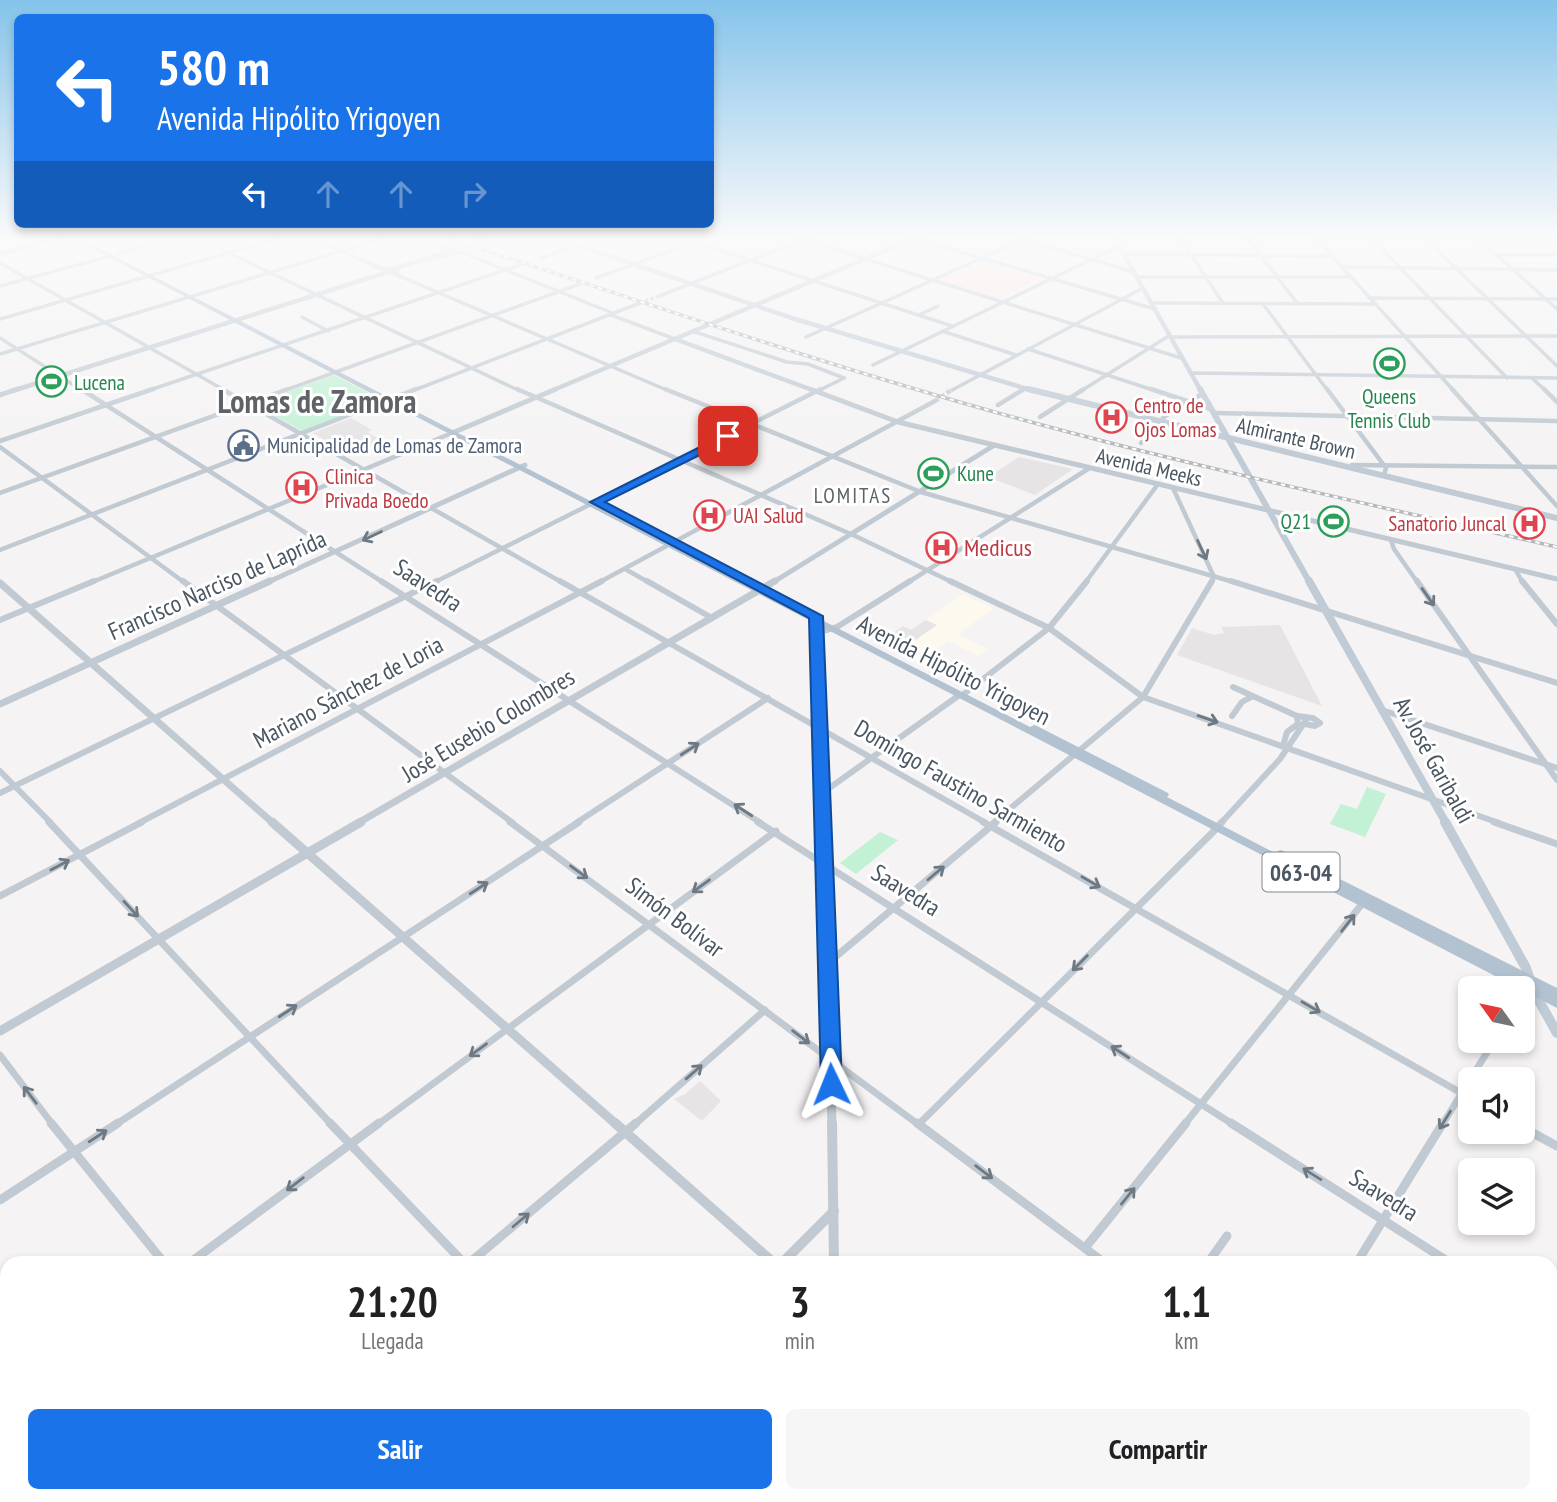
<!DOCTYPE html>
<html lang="es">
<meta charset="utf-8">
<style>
:root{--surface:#fff;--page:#f6f6f6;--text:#202124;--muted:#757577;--accent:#1a73e8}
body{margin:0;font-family:"PT Sans Narrow",sans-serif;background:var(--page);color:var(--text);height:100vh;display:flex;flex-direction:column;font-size:26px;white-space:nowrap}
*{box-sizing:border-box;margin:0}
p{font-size:23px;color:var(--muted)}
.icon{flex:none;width:38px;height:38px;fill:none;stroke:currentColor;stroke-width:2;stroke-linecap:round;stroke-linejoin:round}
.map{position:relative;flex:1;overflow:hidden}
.drawer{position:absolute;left:0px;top:1256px;width:1558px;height:247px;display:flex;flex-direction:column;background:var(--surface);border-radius:21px 21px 0 0;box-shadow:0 4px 10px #0003}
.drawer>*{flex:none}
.hud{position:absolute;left:14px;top:14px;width:700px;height:214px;border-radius:10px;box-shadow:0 4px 10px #0003;background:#1a73e8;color:#fff;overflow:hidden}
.needle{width:46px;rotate:303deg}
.buttons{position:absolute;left:1458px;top:976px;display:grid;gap:14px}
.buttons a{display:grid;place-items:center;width:77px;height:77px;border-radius:10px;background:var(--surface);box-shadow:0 4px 10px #0003;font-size:35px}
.pin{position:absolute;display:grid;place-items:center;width:60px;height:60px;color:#fff;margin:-30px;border-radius:14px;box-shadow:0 4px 10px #0006}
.me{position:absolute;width:77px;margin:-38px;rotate:358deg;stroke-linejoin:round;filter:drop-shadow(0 0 5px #0008)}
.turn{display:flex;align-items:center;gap:24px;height:147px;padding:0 28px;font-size:32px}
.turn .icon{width:91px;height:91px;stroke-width:2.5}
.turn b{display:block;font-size:49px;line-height:60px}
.lanes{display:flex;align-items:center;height:66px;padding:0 28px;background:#0003;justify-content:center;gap:35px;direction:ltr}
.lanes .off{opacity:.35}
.eta{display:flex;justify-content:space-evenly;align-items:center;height:119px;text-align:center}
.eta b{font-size:42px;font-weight:700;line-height:49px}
.button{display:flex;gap:14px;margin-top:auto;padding:14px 28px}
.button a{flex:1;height:80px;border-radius:10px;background:var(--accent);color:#fff;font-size:28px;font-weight:700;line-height:80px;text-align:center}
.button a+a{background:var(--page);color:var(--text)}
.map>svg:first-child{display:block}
</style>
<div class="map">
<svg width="1557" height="1502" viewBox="0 0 1557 1502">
<rect width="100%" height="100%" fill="#f5f3f3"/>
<!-- commercial -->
<path fill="#fdf9ef" d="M963 594 994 609 958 634 988 649 978 656 948 641 918 662 898 652 937 625 926 620Z"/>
<!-- education -->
<g fill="#e6e4e5">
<path d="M351 418 372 430 367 432 384 442 351 455 313 433Z"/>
<path d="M1019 457 1073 469 1035 495 988 477Z"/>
<path d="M926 620 937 625 898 652 879 643 903 626 911 630Z"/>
<path d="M1280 625 1322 706 1177 655 1192 628 1214 635 1224 633 1221 627Z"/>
<path d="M700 1081 721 1101 702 1121 674 1099 685 1094Z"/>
<path d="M1167 1496H1375L1372 1502H1174Z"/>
</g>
<!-- medical -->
<path fill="#fce8e6" d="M983 261 1041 278 997 300 938 281Z"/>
<!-- green -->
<g fill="#c3f1d5">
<path d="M334 375 385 401 304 432 254 404Z"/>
<path d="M1367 787 1386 794 1365 837 1330 824 1341 804 1357 809Z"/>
<path d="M880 832 898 840 856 874 840 863Z"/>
<path d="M1041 1496H1167L1174 1502H1048Z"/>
</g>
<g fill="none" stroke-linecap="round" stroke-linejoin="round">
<!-- minor-tunnel-far1 -->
<g stroke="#caccce" stroke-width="3.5" stroke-dasharray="3.5 2" stroke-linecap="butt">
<path d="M640 303 659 296"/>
<path d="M951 391 954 389"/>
</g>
<!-- minor-tunnel -->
<path stroke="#caccce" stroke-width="4.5" stroke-dasharray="4.5 2.5" stroke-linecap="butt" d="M935 401 953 389"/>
<!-- minor-far4 -->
<g stroke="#c1cad2" stroke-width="3.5">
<path d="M195 237 520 391"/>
<path d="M308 237 669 391"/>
<path d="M420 237 451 249 444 252"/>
<path d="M463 237 475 240 487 237"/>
<path d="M679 237 952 326"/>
<path d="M795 237 1181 358"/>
<path d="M910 237 1155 309"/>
<path d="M1014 237 1134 272"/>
<path d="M1179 237 1223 303"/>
<path d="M1247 237 1297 303"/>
<path d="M1315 237 1454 391"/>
<path d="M1316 238 1557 240"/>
<path d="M1425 238 1557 366"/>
<path d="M1372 239 1507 378"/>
<path d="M1480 240 1557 309"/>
<path d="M117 254 178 237"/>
<path d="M1123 254 1331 256"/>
<path d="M1497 255H1557"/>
<path d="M541 258 601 237"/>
<path d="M426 260 461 252 610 312"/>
<path d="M0 263 226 391"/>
<path d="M1342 267 1557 270"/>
<path d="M1137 277H1351"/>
<path d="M596 278 708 237"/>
<path d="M0 286 110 256"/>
<path d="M659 296 810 237"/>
<path d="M1369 298 1557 299"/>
<path d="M1152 303 1374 304"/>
<path d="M1263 304 1328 391"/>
<path d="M611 315 675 339"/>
<path d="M919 315 938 306"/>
<path d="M302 317 328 331"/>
<path d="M0 319 283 237"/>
<path d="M692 331 787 362 808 364 844 378"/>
<path d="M942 331 1016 355"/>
<path d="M806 337 1029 237"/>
<path d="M0 338 83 391"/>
<path d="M1028 349 1156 391"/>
<path d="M0 354 388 237"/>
<path d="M873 365 1119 246"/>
<path d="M1190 373 1557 378"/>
<path d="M1533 379 1546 391"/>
<path d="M954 389 1143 288"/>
<path d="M147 391 523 264"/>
<path d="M283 391 580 284"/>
<path d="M412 391 640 303"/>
<path d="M818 391 844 378"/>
<path d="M1021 391 1026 388"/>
<path d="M1081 391 1167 337 1557 336"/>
</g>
<!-- minor-far3 -->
<g stroke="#c1cad2" stroke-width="4.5">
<path d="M81 389 384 583"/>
<path d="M222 389 563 583"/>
<path d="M517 389 853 535 954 583"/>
<path d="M665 389 921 492 1237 583"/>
<path d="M1151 389 1211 409"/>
<path d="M1327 389 1386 468 1384 475"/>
<path d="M1452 389 1557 506"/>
<path d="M1544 389 1557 402"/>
<path d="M998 405 1024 389"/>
<path d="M1214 413 1557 421"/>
<path d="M1040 417 1084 389"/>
<path d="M0 441 153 389"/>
<path d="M1141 443 1165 416 1202 394"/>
<path d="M0 447 185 583"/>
<path d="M1352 465 1557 467"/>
<path d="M1173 488 1214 577 1211 583"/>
<path d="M0 493 288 389"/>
<path d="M1391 540 1394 549 1418 583"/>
<path d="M0 550 416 389"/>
<path d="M625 569 650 583"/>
<path d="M1515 569 1523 583"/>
<path d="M90 583 452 433"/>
<path d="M433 583 821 389"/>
<path d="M598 583 935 401"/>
<path d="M907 583 1088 469"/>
<path d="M1085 583 1158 484"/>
</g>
<!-- minor-far2 -->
<g stroke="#c1cad2" stroke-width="6">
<path d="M183 581 513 823"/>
<path d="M381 581 761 823"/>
<path d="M560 581 986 823"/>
<path d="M647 581 712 618"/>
<path d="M950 581 1049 628 1143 697 1499 823"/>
<path d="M1231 581 1557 683"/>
<path d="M1417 581 1557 780"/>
<path d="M1522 581 1557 624"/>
<path d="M0 620 94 581"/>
<path d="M817 633 837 627 910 581"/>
<path d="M1233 687 1297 716"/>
<path d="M965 693 1049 628 1087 581"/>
<path d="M1382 710 1557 768"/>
<path d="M1232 716 1242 702 1251 697"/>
<path d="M1283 746 1287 732 1298 724 1297 716 1313 718 1320 723 1315 726 1305 724"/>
<path d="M0 771 51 823"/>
<path d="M0 793 437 581"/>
<path d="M821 794 958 696"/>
<path d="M139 823 602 581"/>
<path d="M576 823 768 698"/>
<path d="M993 823 1143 697 1212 581"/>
<path d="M1221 823 1280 759 1306 720 1304 717"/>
</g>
<!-- minor-far1 -->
<g stroke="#c1cad2" stroke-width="7">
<path d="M49 822 332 1125"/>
<path d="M510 822 919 1125"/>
<path d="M758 822 1234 1125"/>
<path d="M983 822 1470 1098"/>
<path d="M1494 822 1557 844"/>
<path d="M1220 824 1222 822"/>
<path d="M0 896 142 822"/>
<path d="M827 964 996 822"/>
<path d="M0 1055 53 1125"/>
<path d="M919 1124 1216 829"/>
<path d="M115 1125 579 822"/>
<path d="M377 1125 776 831"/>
<path d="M634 1125 765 1010"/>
<path d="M1184 1125 1362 904"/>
<path d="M1442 1125 1494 1041"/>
</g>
<!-- minor -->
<g stroke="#c1cad2" stroke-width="9">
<path d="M51 1123 165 1264"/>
<path d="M330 1123 465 1264"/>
<path d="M917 1123 1106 1264"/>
<path d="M1231 1123 1452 1264"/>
<path d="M1522 1127 1557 1146"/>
<path d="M0 1200 118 1123"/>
<path d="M1085 1248 1186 1123"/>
<path d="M188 1264 379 1123"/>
<path d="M468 1264 636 1123"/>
<path d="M1207 1264 1227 1236"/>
<path d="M1356 1264 1443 1123"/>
<path d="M1550 1327 1557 1331"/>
<path d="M0 1400 7 1395"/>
<path d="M1550 1474 1557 1459"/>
<path d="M340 1496 345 1502"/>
<path d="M1028 1496 1035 1502"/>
<path d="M1421 1496 1429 1502"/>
<path d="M191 1502 198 1496"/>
<path d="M1538 1502 1540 1496"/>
</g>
<!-- tertiary-far4 -->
<g stroke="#c1cad2" stroke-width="4.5">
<path d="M478 243 494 237"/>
<path d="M0 254 65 237"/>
<path d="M374 266 390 270 466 246"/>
<path d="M398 269 395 272 401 277"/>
<path d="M675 339 815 391"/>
<path d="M12 391 388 272"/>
<path d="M551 391 917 237"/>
</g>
<!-- tertiary-far3 -->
<g stroke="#c1cad2" stroke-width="5">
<path d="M810 389 898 422 1557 579"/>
<path d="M0 395 18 389"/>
<path d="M452 433 556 389"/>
<path d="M266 583 525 465"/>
<path d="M772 583 993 446"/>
</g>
<!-- tertiary-far2 -->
<g stroke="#c1cad2" stroke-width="7">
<path d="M0 583 273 823"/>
<path d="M816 616 823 823"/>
<path d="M0 704 270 581"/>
<path d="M358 823 775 581"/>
</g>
<!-- tertiary-far1 -->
<g stroke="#c1cad2" stroke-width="9">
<path d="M272 822 617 1125"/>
<path d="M823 822 832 1125"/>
<path d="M0 1031 361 822"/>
</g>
<!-- tertiary -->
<g stroke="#c1cad2" stroke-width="10">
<path d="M615 1123 775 1264"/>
<path d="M832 1123 834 1264"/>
<path d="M781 1264 834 1211"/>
<path d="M834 1496V1502"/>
<path d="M541 1502 547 1496"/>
</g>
<!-- secondary-far3 -->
<g stroke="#c1cbd6" stroke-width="4.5">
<path d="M554 237 795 319 1034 391"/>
<path d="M1114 237 1201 391"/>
</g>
<!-- secondary-far2 -->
<g stroke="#c1cbd6" stroke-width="6">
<path d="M1028 389 1557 518"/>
<path d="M1200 389 1310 583"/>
</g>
<!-- secondary-far1 -->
<path stroke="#c1cbd6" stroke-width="8" d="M1309 581 1446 823"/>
<!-- secondary -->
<path stroke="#c1cbd6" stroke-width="10" d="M1445 822 1526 968 1534 992 1557 1033"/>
<!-- primary -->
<path fill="#b3c2d1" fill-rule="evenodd" d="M70 237H77L1030 727 1034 725 1037 726 1168 793 1169 795 1167 797 1275 853 1280 850 1284 851 1557 988V1008Z"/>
<defs>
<path id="rail" d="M444 237C635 299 826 366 1020 419 1198 468 1378 506 1557 547"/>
</defs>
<!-- rail casing -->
<use href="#rail" stroke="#b5b8bd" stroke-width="3.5"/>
<!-- rail -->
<use href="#rail" stroke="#fff" stroke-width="2" stroke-dasharray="4.5" stroke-linecap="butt"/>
</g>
<!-- one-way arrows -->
<defs><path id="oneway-shaft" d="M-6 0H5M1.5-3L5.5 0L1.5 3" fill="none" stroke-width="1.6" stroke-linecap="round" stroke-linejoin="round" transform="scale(1.75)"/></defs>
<g stroke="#6e7983">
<use href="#oneway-shaft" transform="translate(372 536) rotate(155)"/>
<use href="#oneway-shaft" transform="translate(1202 550) rotate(65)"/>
<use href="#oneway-shaft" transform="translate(1428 597) rotate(55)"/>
<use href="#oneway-shaft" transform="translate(1208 719) rotate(19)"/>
<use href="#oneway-shaft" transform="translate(690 749) rotate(-33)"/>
<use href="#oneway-shaft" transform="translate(743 810) rotate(-147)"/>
<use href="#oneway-shaft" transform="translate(60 865) rotate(-28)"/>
<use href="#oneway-shaft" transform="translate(579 872) rotate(36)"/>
<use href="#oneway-shaft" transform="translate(936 873) rotate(-40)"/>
<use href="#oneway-shaft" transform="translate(1091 882) rotate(30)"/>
<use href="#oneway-shaft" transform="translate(701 886) rotate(144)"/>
<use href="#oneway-shaft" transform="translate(479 888) rotate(-33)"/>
<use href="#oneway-shaft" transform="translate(131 909) rotate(47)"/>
<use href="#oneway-shaft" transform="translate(1348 923) rotate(-52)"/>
<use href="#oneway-shaft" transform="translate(1080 963) rotate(135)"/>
<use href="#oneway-shaft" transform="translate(1311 1007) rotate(30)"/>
<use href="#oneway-shaft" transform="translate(288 1011) rotate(-33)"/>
<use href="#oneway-shaft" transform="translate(801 1037) rotate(37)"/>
<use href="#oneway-shaft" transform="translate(478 1050) rotate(144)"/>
<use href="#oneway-shaft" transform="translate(1120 1052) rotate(-147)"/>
<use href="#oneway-shaft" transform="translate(694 1072) rotate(-41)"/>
<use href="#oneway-shaft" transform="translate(30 1095) rotate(-127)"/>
<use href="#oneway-shaft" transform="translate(1445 1120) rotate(122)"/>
<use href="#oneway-shaft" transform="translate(98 1136) rotate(-33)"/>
<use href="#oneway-shaft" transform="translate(984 1172) rotate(37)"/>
<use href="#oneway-shaft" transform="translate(1312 1174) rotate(-148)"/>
<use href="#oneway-shaft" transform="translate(295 1184) rotate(143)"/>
<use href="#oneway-shaft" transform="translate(1128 1196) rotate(-51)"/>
<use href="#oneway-shaft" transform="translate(521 1220) rotate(-40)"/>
</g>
<!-- sky -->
<linearGradient id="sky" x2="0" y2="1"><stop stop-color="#85c3ea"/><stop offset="0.53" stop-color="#fafafa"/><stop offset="1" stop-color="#fafafa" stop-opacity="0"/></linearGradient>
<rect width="1557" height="448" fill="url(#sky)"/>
<!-- route -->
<path fill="#1a73e8" stroke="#114b97" stroke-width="2" d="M728 433 733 436 732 439 605 502 823 616 842 1084 839 1090 831 1093 824 1090 821 1084 809 618 590 502Z"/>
<!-- icons -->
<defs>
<symbol id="stadium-ring" viewBox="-11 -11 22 22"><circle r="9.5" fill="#fff" stroke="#2e9e5b" stroke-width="1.5"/><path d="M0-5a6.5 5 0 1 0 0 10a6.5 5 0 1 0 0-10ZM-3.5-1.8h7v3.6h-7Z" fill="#2e9e5b"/></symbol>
<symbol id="hospital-ring" viewBox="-11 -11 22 22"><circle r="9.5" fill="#fff" stroke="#e0444e" stroke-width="1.5"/><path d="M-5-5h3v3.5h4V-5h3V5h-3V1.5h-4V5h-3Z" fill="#e0444e"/></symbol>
<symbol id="civic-ring" viewBox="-11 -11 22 22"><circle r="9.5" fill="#fff" stroke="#5c6f8a" stroke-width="1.5"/><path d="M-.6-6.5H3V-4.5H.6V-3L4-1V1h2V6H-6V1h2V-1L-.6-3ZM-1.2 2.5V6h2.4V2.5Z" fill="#5c6f8a"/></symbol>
</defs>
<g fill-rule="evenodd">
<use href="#stadium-ring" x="1372" y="346" width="35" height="35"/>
<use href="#stadium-ring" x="34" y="364" width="35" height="35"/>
<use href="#hospital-ring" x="1094" y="400" width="35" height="35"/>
<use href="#civic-ring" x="226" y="428" width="35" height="35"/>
<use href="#stadium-ring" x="916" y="456" width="35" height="35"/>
<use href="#hospital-ring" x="284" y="470" width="35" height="35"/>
<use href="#hospital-ring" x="692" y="498" width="35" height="35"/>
<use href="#stadium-ring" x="1316" y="504" width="35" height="35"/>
<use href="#hospital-ring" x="1512" y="506" width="35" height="35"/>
<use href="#hospital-ring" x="924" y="530" width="35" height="35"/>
</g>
<g text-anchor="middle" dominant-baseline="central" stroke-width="6" stroke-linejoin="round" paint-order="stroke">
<!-- far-leisure labels -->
<g font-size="21" fill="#27864d" stroke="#fff" text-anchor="start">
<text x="74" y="382">Lucena</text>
<text x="1389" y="396" text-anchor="middle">Queens<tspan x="1389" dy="24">Tennis Club</tspan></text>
<text x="957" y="473">Kune</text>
<text x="1311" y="521" text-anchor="end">Q21</text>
</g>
<!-- far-health labels -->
<g font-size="21" fill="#be3a42" stroke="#fff" text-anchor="start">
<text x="1134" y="405">Centro de<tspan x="1134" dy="24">Ojos Lomas</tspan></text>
<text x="325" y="476">Clinica<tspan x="325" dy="24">Privada Boedo</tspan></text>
<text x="733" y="515">UAI Salud</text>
<text x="1506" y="523" text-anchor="end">Sanatorio Juncal</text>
</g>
<!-- far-street labels -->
<g font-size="21" fill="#4a5661" stroke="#fff">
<text transform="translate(1296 438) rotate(13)">Almirante Brown</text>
<text transform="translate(1149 467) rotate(13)">Avenida Meeks</text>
</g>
<!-- far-service labels -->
<g font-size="21" fill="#4e5e75" stroke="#fff" text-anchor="start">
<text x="267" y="445">Municipalidad de Lomas de Zamora</text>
</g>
<!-- far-neighbourhood labels -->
<g font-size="21" letter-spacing="2" fill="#5f6368" stroke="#fff">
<text x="853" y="495">LOMITAS</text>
</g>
<!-- shield labels -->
<rect fill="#fff" stroke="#808990" stroke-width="2" x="1262.5" y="852.5" width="77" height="39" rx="5"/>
<g font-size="23" font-weight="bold" fill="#4a5661">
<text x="1301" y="872">063-04</text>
</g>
<!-- health labels -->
<g font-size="24" fill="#be3a42" stroke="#fff" text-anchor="start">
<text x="964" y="547">Medicus</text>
</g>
<!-- street labels -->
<g font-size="24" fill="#4a5661" stroke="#fff">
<text transform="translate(217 585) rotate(-24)">Francisco Narciso de Laprida</text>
<text transform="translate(428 585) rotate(33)">Saavedra</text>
<text transform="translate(954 670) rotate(27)">Avenida Hipólito Yrigoyen</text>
<text transform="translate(348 692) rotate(-28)">Mariano Sánchez de Loria</text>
<text transform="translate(488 725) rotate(-31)">José Eusebio Colombres</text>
<text transform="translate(1434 760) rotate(61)">Av. José Garibaldi</text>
<text transform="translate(961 786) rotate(30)">Domingo Faustino Sarmiento</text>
<text transform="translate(906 890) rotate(32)">Saavedra</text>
<text transform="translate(675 917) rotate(37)">Simón Bolívar</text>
<text transform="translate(1384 1195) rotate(32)">Saavedra</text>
</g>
<!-- far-town labels -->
<g font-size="32" font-weight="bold" fill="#5f6368" stroke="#fff">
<text x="317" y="401">Lomas de Zamora</text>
</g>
</g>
</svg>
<div class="buttons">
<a><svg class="needle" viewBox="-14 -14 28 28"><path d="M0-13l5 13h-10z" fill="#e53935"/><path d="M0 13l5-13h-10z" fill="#757577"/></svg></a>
<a><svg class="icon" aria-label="sound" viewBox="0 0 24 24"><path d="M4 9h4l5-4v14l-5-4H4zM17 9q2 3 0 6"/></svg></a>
<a><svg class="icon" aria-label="layers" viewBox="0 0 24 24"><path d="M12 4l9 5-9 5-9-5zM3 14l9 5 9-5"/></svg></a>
</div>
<div class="pin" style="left:728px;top:436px;background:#d93025"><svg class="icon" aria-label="arrive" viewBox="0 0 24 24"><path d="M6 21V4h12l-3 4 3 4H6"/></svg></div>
<svg class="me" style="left:831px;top:1084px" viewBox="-20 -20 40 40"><path d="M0-17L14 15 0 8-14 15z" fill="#1a73e8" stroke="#fff" stroke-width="4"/></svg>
<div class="hud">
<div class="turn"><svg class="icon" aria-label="left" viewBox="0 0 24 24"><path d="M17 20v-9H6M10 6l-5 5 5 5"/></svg><div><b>580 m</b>Avenida Hipólito Yrigoyen</div></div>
<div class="lanes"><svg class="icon" aria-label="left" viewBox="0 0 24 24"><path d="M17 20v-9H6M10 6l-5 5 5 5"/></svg><svg class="icon off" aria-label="ahead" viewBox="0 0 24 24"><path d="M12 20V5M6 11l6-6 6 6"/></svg><svg class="icon off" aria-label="ahead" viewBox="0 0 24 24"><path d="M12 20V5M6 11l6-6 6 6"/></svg><svg class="icon off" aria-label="right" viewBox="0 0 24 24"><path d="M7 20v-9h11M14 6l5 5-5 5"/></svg></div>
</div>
<section class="drawer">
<div class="eta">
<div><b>21:20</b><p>Llegada</p></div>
<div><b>3</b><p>min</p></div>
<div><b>1.1</b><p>km</p></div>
</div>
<div class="button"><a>Salir</a><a>Compartir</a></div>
</section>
</div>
